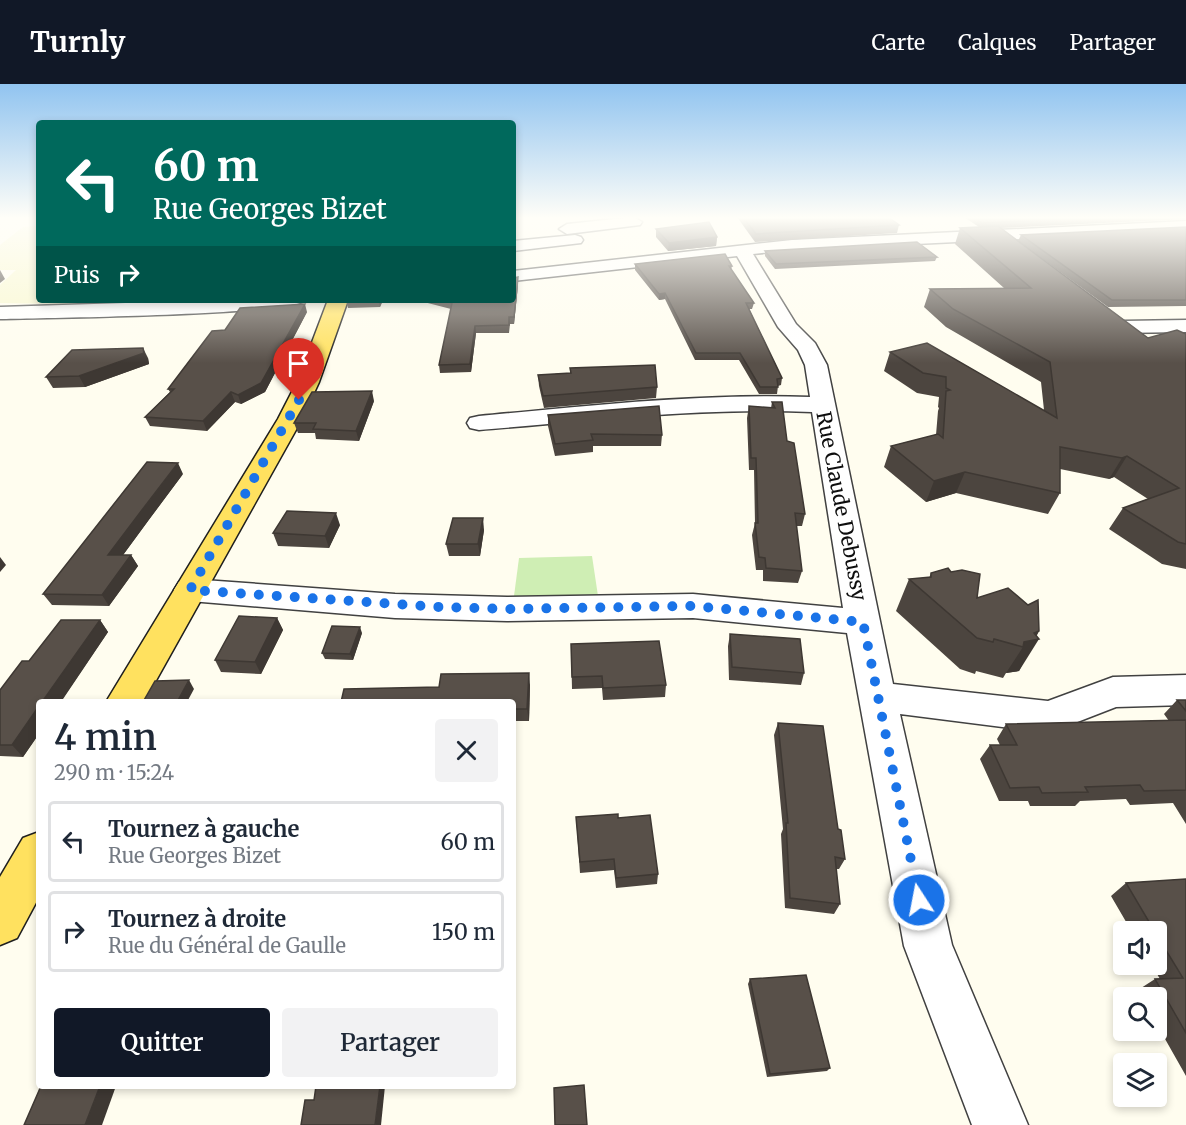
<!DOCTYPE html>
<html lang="fr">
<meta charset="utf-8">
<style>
:root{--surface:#fff;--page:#f2f2f3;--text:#1f2937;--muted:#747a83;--line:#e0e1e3;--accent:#111827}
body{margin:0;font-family:Merriweather,serif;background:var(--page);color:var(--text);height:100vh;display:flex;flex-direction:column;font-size:22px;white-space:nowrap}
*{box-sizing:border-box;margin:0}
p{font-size:20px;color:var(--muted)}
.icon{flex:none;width:33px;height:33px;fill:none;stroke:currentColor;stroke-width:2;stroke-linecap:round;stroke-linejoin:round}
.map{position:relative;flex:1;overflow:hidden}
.drawer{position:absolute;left:36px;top:615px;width:480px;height:390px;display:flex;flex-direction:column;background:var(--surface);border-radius:6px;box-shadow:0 3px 9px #0003}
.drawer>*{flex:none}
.top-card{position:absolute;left:36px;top:36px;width:480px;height:183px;border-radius:6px;box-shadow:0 3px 9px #0003;background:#00695c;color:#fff;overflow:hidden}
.buttons{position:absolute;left:1113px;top:837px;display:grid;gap:12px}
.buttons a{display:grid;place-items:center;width:54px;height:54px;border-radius:6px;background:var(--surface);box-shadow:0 3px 9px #0003;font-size:30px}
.pin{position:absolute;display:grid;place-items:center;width:51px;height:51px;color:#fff;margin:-62px -26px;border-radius:50% 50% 50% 0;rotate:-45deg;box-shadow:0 0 6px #0007}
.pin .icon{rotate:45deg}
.me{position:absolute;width:66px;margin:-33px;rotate:349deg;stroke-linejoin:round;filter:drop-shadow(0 0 4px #0008)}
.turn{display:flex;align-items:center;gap:21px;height:126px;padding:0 18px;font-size:27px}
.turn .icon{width:78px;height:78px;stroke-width:2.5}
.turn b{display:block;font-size:42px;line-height:51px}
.then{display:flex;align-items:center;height:57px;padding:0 18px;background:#0003;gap:12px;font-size:22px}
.round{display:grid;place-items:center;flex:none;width:63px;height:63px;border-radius:6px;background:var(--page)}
.summary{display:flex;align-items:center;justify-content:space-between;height:102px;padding:0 18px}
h1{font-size:36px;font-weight:600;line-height:45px}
.button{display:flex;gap:12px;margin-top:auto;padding:12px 18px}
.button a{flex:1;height:69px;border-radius:6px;background:var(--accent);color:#fff;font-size:24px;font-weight:600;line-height:69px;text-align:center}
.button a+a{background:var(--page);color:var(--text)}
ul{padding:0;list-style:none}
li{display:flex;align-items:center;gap:18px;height:81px;margin:0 12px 9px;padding:0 6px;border:3px solid var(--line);border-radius:6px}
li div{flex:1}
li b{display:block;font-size:22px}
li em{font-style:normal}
header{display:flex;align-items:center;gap:36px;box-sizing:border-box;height:84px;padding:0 30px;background:var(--accent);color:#fff}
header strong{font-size:28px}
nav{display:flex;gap:33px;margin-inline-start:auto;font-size:21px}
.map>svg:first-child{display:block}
</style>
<header>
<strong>Turnly</strong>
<nav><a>Carte</a><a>Calques</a><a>Partager</a></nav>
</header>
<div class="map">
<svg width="1186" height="1041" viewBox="0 0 1186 1041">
<rect width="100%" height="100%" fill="#fffdef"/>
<!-- farmland -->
<path fill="#f8f7cc" d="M39 142V216H128L124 221 0 219V201L16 186H0V161L23 143Z"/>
<!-- green -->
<path fill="#cfeeb4" d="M592 472 598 512H514L519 474Z"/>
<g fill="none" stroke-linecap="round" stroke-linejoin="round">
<defs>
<g id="minor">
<path d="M634 133 642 138 640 141 567 150 559 145 567 140Z"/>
<path d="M1186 137V147L792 166 753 170 796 240 815 259 827 281 893 600 1048 617 1113 593 1186 591V621L1116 623 1049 649 900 630 952 861 1028 1041H972L904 862 847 549 693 534 507 537 395 534 190 517 179 514 174 506 179 498 190 495 395 510 507 513 693 510 843 524 812 328C701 323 590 337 479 346L470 344 467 339 470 334 479 332C589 322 699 309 810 313L805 281 798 266 778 243 737 172 513 197V187L792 156Z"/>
<path d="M575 151 581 153 583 156 581 159 513 167V157Z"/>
<path d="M219 216H306C296 231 36 234 0 235V223Z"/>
<path d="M1095 220 1102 222 1123 237 1186 236V248L1118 249 1111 247 1085 226Z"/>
</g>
<g id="major">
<path d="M328 216H348L319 298 302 335 144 618H106L278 335 297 298Z"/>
<path d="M39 748V813L17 854 0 861V793L23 754Z"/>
</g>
</defs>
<!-- minor casing -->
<use href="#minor" stroke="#414141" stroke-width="3"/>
<!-- major casing -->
<use href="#major" stroke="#1f1f1f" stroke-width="3"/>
<!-- minor -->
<use href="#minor" fill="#fff" fill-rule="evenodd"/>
<!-- major -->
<use href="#major" fill="#ffe15f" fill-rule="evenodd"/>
</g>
<!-- wall -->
<g fill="#4c453f">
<path d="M737 133H888L899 141 897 149 755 158Z"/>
<path d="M964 133H1186V135L1000 144 1148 254 1186 250V485L1162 480 1109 445 1123 424 1148 415 1114 393 1109 395 1060 385V409L1048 430 956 409 926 418 884 383 891 362 936 351 938 327 939 324 938 323 939 313 917 309 884 287 890 268 1044 326 1041 298 946 243 924 223 930 205 1004 204 955 160 960 144 979 143Z"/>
<path d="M1186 143V222L1108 223 1018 157 1021 151Z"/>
<path d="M656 145 717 153 716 162 668 167 656 153Z"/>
<path d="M765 167 937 173 935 177 775 185 765 172Z"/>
<path d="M635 180 732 182 731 186 754 219 752 225H749L782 294 781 301 778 302 777 310H759L739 276H695L665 215 659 216 635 186Z"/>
<path d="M518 193V201L514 240H510L509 249H476L471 288 440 289 439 281 451 225 416 216H513Z"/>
<path d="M346 216H383L380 223 348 224Z"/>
<path d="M307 228 265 308 241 320 235 318 207 347 150 342 145 333 170 308 168 305 225 246Z"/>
<path d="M148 274 149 280 85 303 53 304 46 293Z"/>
<path d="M570 284 657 303 656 314 544 324 539 302 538 291 570 289Z"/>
<path d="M374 317 359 357 316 355 315 349H298L294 339Z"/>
<path d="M772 318H782L787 357 805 430 802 442H796L802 487 798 499 763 497V486H756L752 451 755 439 754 386H749L747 334 749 322 771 324Z"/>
<path d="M548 331 662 351 661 362H593V368L555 372 548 342Z"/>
<path d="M183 390 148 437 123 471H131L138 482 109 522 52 521 43 510Z"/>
<path d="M340 441 329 464 278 462 273 449Z"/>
<path d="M484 446 480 472H449L446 460Z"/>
<path d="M931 489 1039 547 1019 587 1006 589 1003 594 976 587 975 590 960 585 896 527 909 495 929 494Z"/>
<path d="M277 534 283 546 261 590 221 588 215 576Z"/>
<path d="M100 536 108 548 23 673 0 672V606L29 577Z"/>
<path d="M362 549 353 576 325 575 322 569Z"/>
<path d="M730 550 804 589 801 601 729 596 728 562Z"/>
<path d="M571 560 666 601 665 613 603 616 602 604 572 605Z"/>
<path d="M530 601 529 637H513V618Z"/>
<path d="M1177 616H1186V740L1173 719 1130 721 1126 715 1080 717 1075 722H1030L1028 717H999L980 675 990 661H1000L997 655 1006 640 1169 637 1164 630Z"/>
<path d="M778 639 838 745 845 775 839 785H836L840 820 834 830 785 824 781 750 783 745 774 651Z"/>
<path d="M576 733 618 734 658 790 657 800 616 804 614 786 580 789Z"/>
<path d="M1186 795V992L1156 939V914H1142L1138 906 1155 895H1160L1151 880H1156V848H1132L1111 812 1126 799Z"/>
<path d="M750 895 830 984 827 987 767 993 748 900Z"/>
</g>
<!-- shaded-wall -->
<g fill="#3e3833">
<path d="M717 153 716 162 668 167 669 159Z"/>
<path d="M0 186 5 195 0 199Z"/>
<path d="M518 193V201L514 240V233Z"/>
<path d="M665 209V215L659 216V210Z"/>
<path d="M378 216H383L380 223Z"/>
<path d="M305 220 307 228 265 308 241 320 238 311Z"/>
<path d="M475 242 476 249 471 288 470 280Z"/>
<path d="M143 264 148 274 149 280 85 303 79 292Z"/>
<path d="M372 307 374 317 359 357 356 347Z"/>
<path d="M231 308 235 318 207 347 203 337Z"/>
<path d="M1127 372 1114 393 1109 395 1122 374Z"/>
<path d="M178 379 183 390 148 437 115 482 108 471 142 426Z"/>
<path d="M965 388 956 409 926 418 934 397Z"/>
<path d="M336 429 340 441 329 464 325 452Z"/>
<path d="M483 434 484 446 480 472 478 460Z"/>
<path d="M131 471 138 482 109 522 102 511Z"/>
<path d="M0 473 6 481 0 488Z"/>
<path d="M277 534 283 546 261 590 255 578Z"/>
<path d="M100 536 108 548 61 618H42Z"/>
<path d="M360 543 362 549 353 576 350 570Z"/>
<path d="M1039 547 1034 556 1039 555 1019 587 1006 589 1023 563 1024 558 1034 549Z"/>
<path d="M529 589 530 601 529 637 527 625Z"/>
<path d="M189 596 194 605 187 618H177Z"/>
<path d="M39 622V650L23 673 12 661Z"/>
<path d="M100 1002H116L102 1041H85Z"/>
<path d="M380 1002H385L381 1041H375Z"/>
</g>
<!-- building -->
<g fill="#585049" stroke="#3e3833" stroke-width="1.5">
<path d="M743 133H888L899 141 756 150Z"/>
<path d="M975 133H1103L982 139Z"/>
<path d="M709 138 717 153 669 159 656 145Z"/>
<path d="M998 142 1148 254 1177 246 1186 250V460L1178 458 1123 424 1179 404 1127 372 1122 374 1060 363V409L965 388 934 397 891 362 938 350 943 354 946 307 950 306 946 304V293L923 289 890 268 927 259 1057 334 1050 278 953 225 930 205 1031 204 960 144Z"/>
<path d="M1186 143V216H1112L1021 151Z"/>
<path d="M917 158 937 173 776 180 765 167Z"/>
<path d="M725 170 732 182H729L754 219H746L782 294 777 295 778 303H760L740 269H696L665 209 659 210 635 180Z"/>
<path d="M518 193 514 233H509V241L475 242 470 280 439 281 452 219 442 216H513V194Z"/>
<path d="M305 220 261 299 238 311 231 308 203 337 145 333 174 305H168L212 247 225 246 240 224Z"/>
<path d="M143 264 144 269 79 292 46 293 72 266Z"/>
<path d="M655 281 657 303 543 312 538 291 571 289 570 284Z"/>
<path d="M372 307 356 347 313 345 316 339H294L312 308Z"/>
<path d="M772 318H782L787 357 794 359 805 430 795 429 802 487 766 484 765 474 759 473 755 439H758L756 374H751L749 322 775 324Z"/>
<path d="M659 322 662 351 591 350 593 356 555 360 548 331Z"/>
<path d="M147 378 178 379 142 426 108 471H131L102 511 43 510Z"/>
<path d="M287 427 336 429 325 452 273 449Z"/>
<path d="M453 434H483L478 460H446Z"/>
<path d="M948 484 951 488 962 486 980 490 977 514 1008 504 1028 521 1038 516 1039 547 1034 549 1039 555 1024 558 1023 563 994 555 993 558 977 554 909 495 931 493V489Z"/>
<path d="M239 532 277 534 255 578 215 576Z"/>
<path d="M61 536H100L42 618H39V622L12 661H0V606L22 577H29Z"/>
<path d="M332 542 360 543 350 570 322 569Z"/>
<path d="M730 550 800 555 804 589 732 583Z"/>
<path d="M659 557 666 601 603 604 602 592 572 593 571 560Z"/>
<path d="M529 589 527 625H513V618H341L344 605 439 603 441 590Z"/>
<path d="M189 596 177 618H143L155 597Z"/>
<path d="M1177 616H1186V627Z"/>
<path d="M1186 636V706L1144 707 1140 701 1085 703 1088 708 1042 709 1039 703 1010 704 990 661H1017L1006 640Z"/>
<path d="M778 639 823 642 838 745 841 746 845 775 835 773 840 820 790 814 786 739H788Z"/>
<path d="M618 730V734L650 731 658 790 616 794 614 775 580 778 576 733Z"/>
<path d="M1186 795V949L1155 895 1183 894 1156 850V848H1155L1126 799Z"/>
<path d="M806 891 830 984 770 990 750 895Z"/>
<path d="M584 1001 587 1041H555L554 1004Z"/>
<path d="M41 1002H100L85 1041H24Z"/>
<path d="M316 1002H380L375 1041H301L305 1016H314Z"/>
</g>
<!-- sky -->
<linearGradient id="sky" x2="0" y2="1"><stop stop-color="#91c4f0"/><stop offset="0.48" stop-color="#fffef8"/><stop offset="1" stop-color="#fffef8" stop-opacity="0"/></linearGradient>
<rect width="1186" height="279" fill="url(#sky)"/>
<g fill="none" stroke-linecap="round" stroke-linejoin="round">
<!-- route -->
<path stroke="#1a73e8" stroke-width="10" stroke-dasharray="0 18" d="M299 316 190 506 440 523 507 525 693 522 863 538 919 816"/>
</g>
<g text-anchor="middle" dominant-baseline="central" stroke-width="6" stroke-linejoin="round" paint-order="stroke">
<!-- street labels -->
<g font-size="20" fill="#0e0e0e" stroke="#fff">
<text transform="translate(842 422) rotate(79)">Rue Claude Debussy</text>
</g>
</g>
</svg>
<div class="buttons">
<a><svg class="icon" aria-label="sound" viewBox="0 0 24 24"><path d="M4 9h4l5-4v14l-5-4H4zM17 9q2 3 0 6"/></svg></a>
<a><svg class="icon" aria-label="search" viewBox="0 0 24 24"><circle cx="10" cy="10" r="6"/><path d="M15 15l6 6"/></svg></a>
<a><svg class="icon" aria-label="layers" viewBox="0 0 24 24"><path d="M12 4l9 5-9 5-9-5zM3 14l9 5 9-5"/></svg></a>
</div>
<div class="pin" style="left:299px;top:316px;background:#d93025"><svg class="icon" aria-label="arrive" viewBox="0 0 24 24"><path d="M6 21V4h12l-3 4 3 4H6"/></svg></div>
<svg class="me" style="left:919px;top:816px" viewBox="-20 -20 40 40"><circle r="17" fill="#1a73e8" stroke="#fff" stroke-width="3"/><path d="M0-11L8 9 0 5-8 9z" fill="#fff"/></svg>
<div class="top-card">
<div class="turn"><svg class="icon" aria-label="left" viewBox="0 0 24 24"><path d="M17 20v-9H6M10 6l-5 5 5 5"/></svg><div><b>60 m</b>Rue Georges Bizet</div></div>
<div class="then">Puis<svg class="icon" aria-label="right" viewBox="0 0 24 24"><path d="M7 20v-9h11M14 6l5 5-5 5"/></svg></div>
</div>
<section class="drawer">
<div class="summary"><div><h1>4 min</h1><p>290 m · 15:24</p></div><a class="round"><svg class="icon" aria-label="close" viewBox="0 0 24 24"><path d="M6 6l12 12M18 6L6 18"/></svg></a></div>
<ul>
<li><svg class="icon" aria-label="left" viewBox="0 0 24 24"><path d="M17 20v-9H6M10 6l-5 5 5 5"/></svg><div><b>Tournez à gauche</b><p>Rue Georges Bizet</p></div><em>60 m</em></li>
<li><svg class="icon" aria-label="right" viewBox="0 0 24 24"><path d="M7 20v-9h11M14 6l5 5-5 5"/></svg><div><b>Tournez à droite</b><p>Rue du Général de Gaulle</p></div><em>150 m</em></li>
</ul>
<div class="button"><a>Quitter</a><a>Partager</a></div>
</section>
</div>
